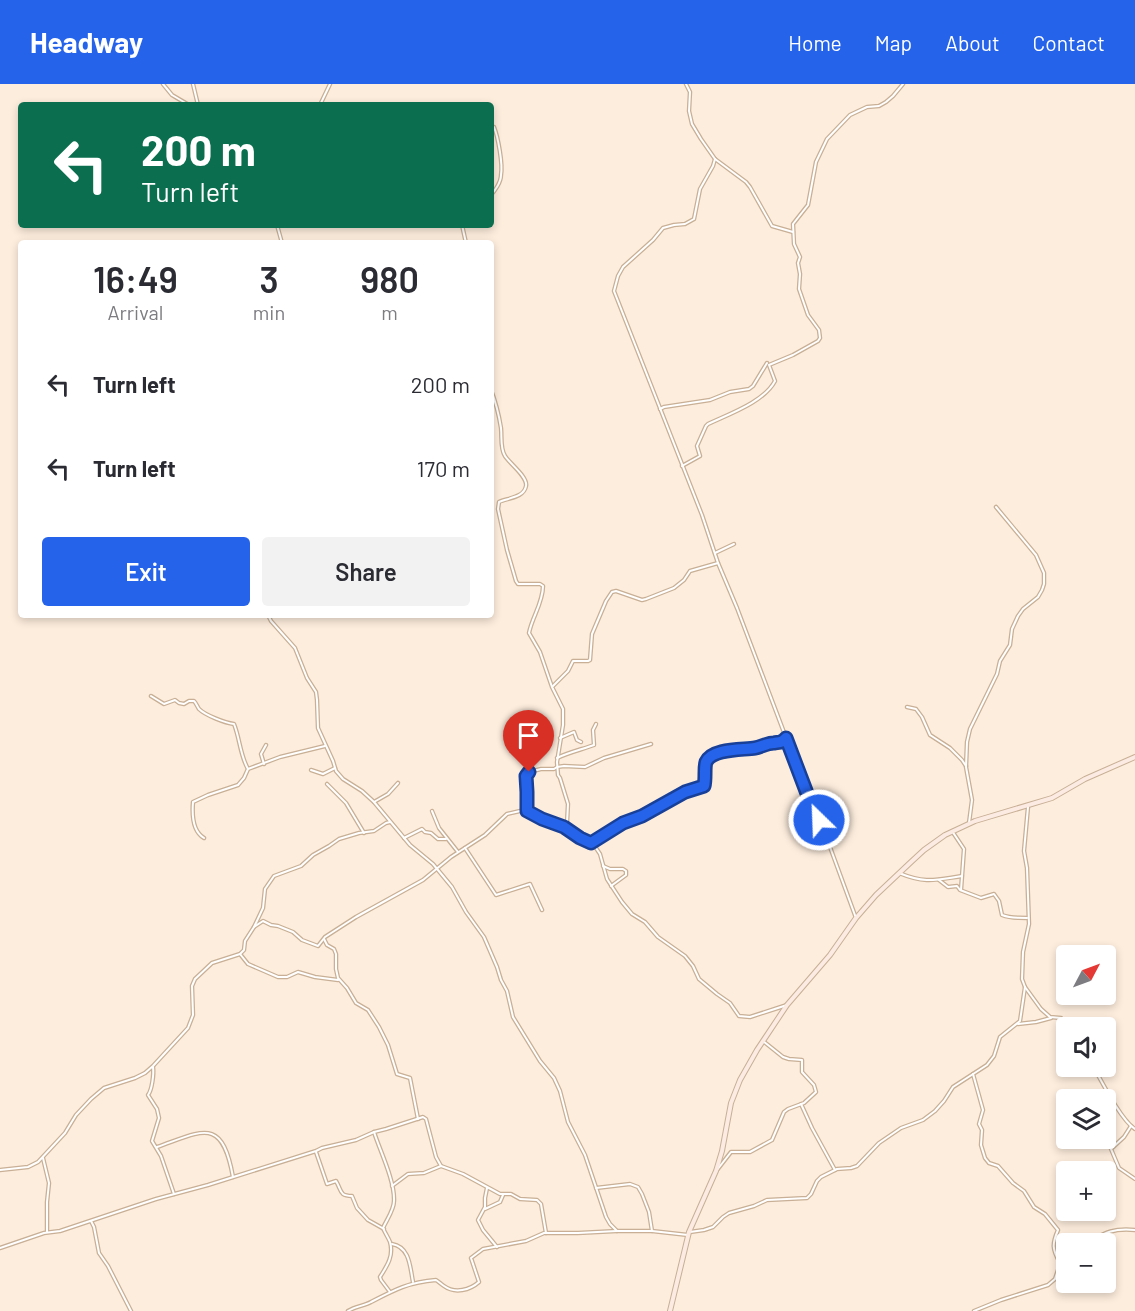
<!DOCTYPE html>
<meta charset="utf-8">
<style>
:root{--surface:#fff;--page:#f2f2f3;--text:#2b2b33;--muted:#7c7c81;--accent:#2563eb}
body{margin:0;font-family:Barlow,sans-serif;background:var(--page);color:var(--text);height:100vh;display:flex;flex-direction:column;font-size:22px;white-space:nowrap}
*{box-sizing:border-box;margin:0}
p{font-size:20px;color:var(--muted)}
.icon{flex:none;width:33px;height:33px;fill:none;stroke:currentColor;stroke-width:2;stroke-linecap:round;stroke-linejoin:round}
.map{position:relative;flex:1;overflow:hidden}
.panel{position:absolute;left:18px;top:156px;width:476px;height:378px;display:flex;flex-direction:column;background:var(--surface);border-radius:6px;box-shadow:0 3px 9px #0003}
.panel>*{flex:none}
.banner{position:absolute;left:18px;top:18px;width:476px;height:126px;border-radius:6px;box-shadow:0 3px 9px #0003;background:#0b6e4f;color:#fff;overflow:hidden}
.needle{width:39px;rotate:49deg}
.tools{position:absolute;left:1056px;top:861px;display:grid;gap:12px}
.tools a{display:grid;place-items:center;width:60px;height:60px;border-radius:6px;background:var(--surface);box-shadow:0 3px 9px #0003;font-size:30px}
.pin{position:absolute;display:grid;place-items:center;width:51px;height:51px;color:#fff;margin:-62px -26px;border-radius:50% 50% 50% 0;rotate:-45deg;box-shadow:0 0 6px #0007}
.pin .icon{rotate:45deg}
.me{position:absolute;width:66px;margin:-33px;rotate:336deg;stroke-linejoin:round;filter:drop-shadow(0 0 4px #0008)}
.turn{display:flex;align-items:center;gap:21px;height:126px;padding:0 24px;font-size:27px}
.turn .icon{width:78px;height:78px;stroke-width:2.5}
.turn b{display:block;font-size:42px;line-height:51px}
.eta{display:flex;justify-content:space-evenly;align-items:center;height:102px;text-align:center}
.eta b{font-size:36px;font-weight:600;line-height:42px}
.action{display:flex;gap:12px;margin-top:auto;padding:12px 24px}
.action a{flex:1;height:69px;border-radius:6px;background:var(--accent);color:#fff;font-size:24px;font-weight:600;line-height:69px;text-align:center}
.action a+a{background:var(--page);color:var(--text)}
ul{padding:0;list-style:none}
li{display:flex;align-items:center;gap:18px;height:84px;padding:0 24px}
li div{flex:1}
li b{display:block;font-size:22px}
li em{font-style:normal}
header{display:flex;align-items:center;gap:36px;box-sizing:border-box;height:84px;padding:0 30px;background:var(--accent);color:#fff}
header strong{font-size:28px}
nav{display:flex;gap:33px;margin-inline-start:auto;font-size:21px}
.map>svg:first-child{display:block}
</style>
<header>
<strong>Headway</strong>
<nav><a>Home</a><a>Map</a><a>About</a><a>Contact</a></nav>
</header>
<div class="map">
<svg width="1135" height="1227" viewBox="0 0 1135 1227">
<rect width="100%" height="100%" fill="#fdeddd"/>
<g fill="none" stroke-linecap="round" stroke-linejoin="round">
<defs>
<g id="street">
<path d="M163 0 172 11 189 21"/>
<path d="M193 0 198 21"/>
<path d="M686 0 690 8 689 27 692 40 701 55 715 75 746 98 750 103 772 142 793 148"/>
<path d="M320 21 330 0"/>
<path d="M715 75 713 82 700 105 694 135 685 140 674 141 663 144 653 156 623 183 618 192 614 207 702 431 718 479 737 524 808 712 830 763 856 834"/>
<path d="M490 112C495 107 501 98 501 91 503 80 498 53 494 43"/>
<path d="M277 141 282 159"/>
<path d="M462 141 466 159"/>
<path d="M490 303C495 316 499 331 501 344 502 354 500 364 505 372 510 380 528 393 526 402 524 414 507 414 499 418L498 425 507 466 516 497 518 500H540L543 502C543 519 532 533 529 549L540 568 552 603 563 625V641L557 678 558 691 560 694 568 720 567 739 568 746"/>
<path d="M660 325 664 323 710 316 730 308 749 305 753 302 767 279"/>
<path d="M682 382 700 372 697 362 706 342 708 340C729 330 764 318 775 297L769 281 793 271 818 257 820 254 819 246 808 231 799 205 800 190 798 179 800 173 794 160 793 140 808 121 816 78 827 55 850 31 867 23 879 22 886 18 893 12 903 0"/>
<path d="M715 469 734 460"/>
<path d="M268 531 271 537 295 564 307 594 316 608 317 616 318 644 333 677 336 687 343 695 362 707 374 718 410 761 433 780 452 803 466 828 484 853 497 883 501 896 507 907 513 933 540 977 554 994 560 1007 568 1038 585 1071 606 1133 610 1140 617 1147"/>
<path d="M553 602 568 587 573 577H588L590 576 592 550 606 517 612 508 616 507 642 516 646 515 674 504 684 496 690 487 718 479"/>
<path d="M151 612 164 620 175 616 179 619 184 620 189 617H194C196 619 197 622 199 625 205 631 225 639 234 640 240 655 240 671 248 685"/>
<path d="M907 623 916 625 922 633 930 651 950 664 962 676 966 682"/>
<path d="M560 654 574 648 577 656 581 658"/>
<path d="M557 674C567 669 583 665 594 661L593 646 596 640"/>
<path d="M264 680 261 670 266 661"/>
<path d="M311 686 323 690 335 684"/>
<path d="M327 700 346 719 364 749"/>
<path d="M374 718 388 710 398 699"/>
<path d="M1028 723 1024 767 1027 784 1029 840 1023 868 1022 895 1025 903 1041 925 1050 933 1061 934 1069 944"/>
<path d="M432 727 439 744 458 768"/>
<path d="M527 727V708L526 692 529 688 541 685H554L557 683 564 682 585 683 604 674 651 660"/>
<path d="M969 739 972 716 966 683 967 658 970 645 997 590 1000 577 1010 561 1012 545 1018 532 1023 525 1038 513 1042 506 1044 500V489L1036 471 996 423"/>
<path d="M952 747 964 765 961 806"/>
<path d="M204 754C192 747 192 730 193 718L208 711 238 701 244 694 248 685 280 673 325 662"/>
<path d="M404 754 422 745 425 748 431 749 438 755H446"/>
<path d="M592 759 623 739 642 732 685 708 704 702C706 695 704 683 706 678 712 664 743 666 755 664 761 663 767 659 773 659 780 658 781 659 786 655"/>
<path d="M465 764 496 811 530 800 542 826"/>
<path d="M603 782 610 785H623L626 787V791L611 802"/>
<path d="M899 789C926 800 935 796 962 792"/>
<path d="M939 796 948 803 957 802 960 806 981 814 994 810 999 817 1002 831C1012 835 1017 833 1027 834"/>
<path d="M254 843 263 837 271 841 278 842 293 848 302 856 318 862 325 853 356 833 423 796 451 773 485 751 507 730 520 727H527L542 735 565 743 596 764 600 770 607 795 622 818 632 830 645 838 658 853 685 872 693 882 699 895 717 910 730 919 739 932 750 933 787 921"/>
<path d="M324 855 327 861 334 865 336 870V885L338 894 347 904 356 919 368 926 379 943 388 961 397 990 410 994 418 1035"/>
<path d="M240 870 248 880 278 893H287L298 888 315 893 338 896"/>
<path d="M1018 940 1036 938 1051 934"/>
<path d="M1093 982C1102 998 1121 1036 1135 1045"/>
<path d="M153 983C154 990 152 1006 148 1011L157 1025 159 1034 152 1057 161 1072 174 1110"/>
<path d="M973 990 983 1026 979 1040 982 1046 981 1061 985 1074 989 1079 998 1082 1013 1099 1024 1107 1034 1123 1045 1130 1058 1146C1052 1160 1052 1165 1060 1179"/>
<path d="M801 1020 812 1044 835 1086"/>
<path d="M1131 1042 1124 1053 1111 1065 1119 1084 1135 1095"/>
<path d="M374 1048C380 1067 395 1097 394 1117 394 1126 387 1135 383 1144 385 1149 388 1153 390 1158 394 1172 387 1182 380 1193L381 1196 390 1208"/>
<path d="M157 1063C203 1047 222 1032 233 1093"/>
<path d="M316 1068 327 1100 336 1097C342 1107 339 1112 352 1112L357 1124 368 1136 384 1145"/>
<path d="M43 1074 49 1099 47 1118V1148"/>
<path d="M0 1086 28 1083 38 1078 65 1049 76 1031 91 1015 104 1004 135 994 145 989 153 982 188 944 193 931 192 902 195 895 212 879 240 870 244 866 245 857 254 843 263 824 265 805 274 792 301 782 313 771 329 762 339 755 359 749 374 747 386 739 390 738"/>
<path d="M717 1086 731 1068H750L772 1056 784 1028 788 1025 804 1019 816 1008 814 1001 802 988V976L789 975 783 973 763 957"/>
<path d="M392 1102 408 1090 424 1089 441 1082"/>
<path d="M487 1104 485 1114V1123L478 1136 483 1146 497 1163"/>
<path d="M596 1104 630 1100 638 1103 642 1110 649 1128 652 1147"/>
<path d="M485 1125 500 1118 503 1111"/>
<path d="M91 1137 94 1143 99 1169 108 1182 131 1227"/>
<path d="M690 1148 704 1146 713 1143 723 1133 729 1129 754 1122 767 1116 807 1114 811 1110 817 1097 821 1093 837 1085 851 1084 857 1082 879 1059 901 1044 923 1036 935 1027 944 1017 953 1003 987 981 994 972 1000 953 1020 937 1025 903"/>
<path d="M392 1160C410 1163 410 1183 413 1198"/>
<path d="M1085 1160C1105 1149 1111 1144 1135 1146"/>
<path d="M0 1164 44 1149 60 1147 156 1115 208 1101 316 1067 322 1064 356 1056 374 1048 386 1045 423 1033 426 1035 436 1073 441 1082 463 1090 500 1110H511L520 1115 537 1116 541 1120 546 1149"/>
<path d="M348 1227C356 1222 364 1222 371 1218 394 1206 409 1198 436 1196 439 1198 441 1200 444 1202 455 1210 470 1206 479 1198L471 1174 483 1165 526 1157 544 1149H578L617 1147H652L688 1151"/>
<path d="M974 1227 1001 1216 1048 1201 1055 1195 1061 1177 1066 1170"/>
</g>
<path id="secondary" d="M670 1227 689 1148 716 1087 722 1067 731 1019 740 996 757 966 787 921 830 871 856 834 876 811 911 778 924 766 945 751 975 737 1052 714 1085 695 1135 673"/>
</defs>
<!-- street casing -->
<use href="#street" stroke="#c8af95" stroke-width="4.5"/>
<!-- secondary casing -->
<use href="#secondary" stroke="#c8af95" stroke-width="6"/>
<!-- street -->
<use href="#street" stroke="#fff" stroke-width="2"/>
<!-- secondary -->
<use href="#secondary" stroke="#fcebe3" stroke-width="4"/>
</g>
<g fill="none" stroke-linecap="round" stroke-linejoin="round">
<defs>
<path id="route" d="M529 688 526 692 527 708V727L542 735 564 743 580 754 591 759 623 739 642 732 685 708 704 702C706 695 704 684 706 678 712 664 743 666 755 664 761 663 767 659 774 659 780 658 781 659 786 654L808 712 819 736"/>
</defs>
<!-- route casing -->
<use href="#route" stroke="#184099" stroke-width="15"/>
<!-- route -->
<use href="#route" stroke="#2563eb" stroke-width="10"/>
</g>
</svg>
<div class="tools">
<a><svg class="needle" viewBox="-14 -14 28 28"><path d="M0-13l5 13h-10z" fill="#e53935"/><path d="M0 13l5-13h-10z" fill="#7c7c81"/></svg></a>
<a><svg class="icon" aria-label="sound" viewBox="0 0 24 24"><path d="M4 9h4l5-4v14l-5-4H4zM17 9q2 3 0 6"/></svg></a>
<a><svg class="icon" aria-label="layers" viewBox="0 0 24 24"><path d="M12 4l9 5-9 5-9-5zM3 14l9 5 9-5"/></svg></a>
<a>+</a>
<a>−</a>
</div>
<div class="pin" style="left:529px;top:688px;background:#d93025"><svg class="icon" aria-label="arrive" viewBox="0 0 24 24"><path d="M6 21V4h12l-3 4 3 4H6"/></svg></div>
<svg class="me" style="left:819px;top:736px" viewBox="-20 -20 40 40"><circle r="17" fill="#2563eb" stroke="#fff" stroke-width="3"/><path d="M0-11L8 9 0 5-8 9z" fill="#fff"/></svg>
<div class="banner">
<div class="turn"><svg class="icon" aria-label="left" viewBox="0 0 24 24"><path d="M17 20v-9H6M10 6l-5 5 5 5"/></svg><div><b>200 m</b>Turn left</div></div>
</div>
<section class="panel">
<div class="eta">
<div><b>16:49</b><p>Arrival</p></div>
<div><b>3</b><p>min</p></div>
<div><b>980</b><p>m</p></div>
</div>
<ul>
<li><svg class="icon" aria-label="left" viewBox="0 0 24 24"><path d="M17 20v-9H6M10 6l-5 5 5 5"/></svg><div><b>Turn left</b></div><em>200 m</em></li>
<li><svg class="icon" aria-label="left" viewBox="0 0 24 24"><path d="M17 20v-9H6M10 6l-5 5 5 5"/></svg><div><b>Turn left</b></div><em>170 m</em></li>
</ul>
<div class="action"><a>Exit</a><a>Share</a></div>
</section>
</div>
